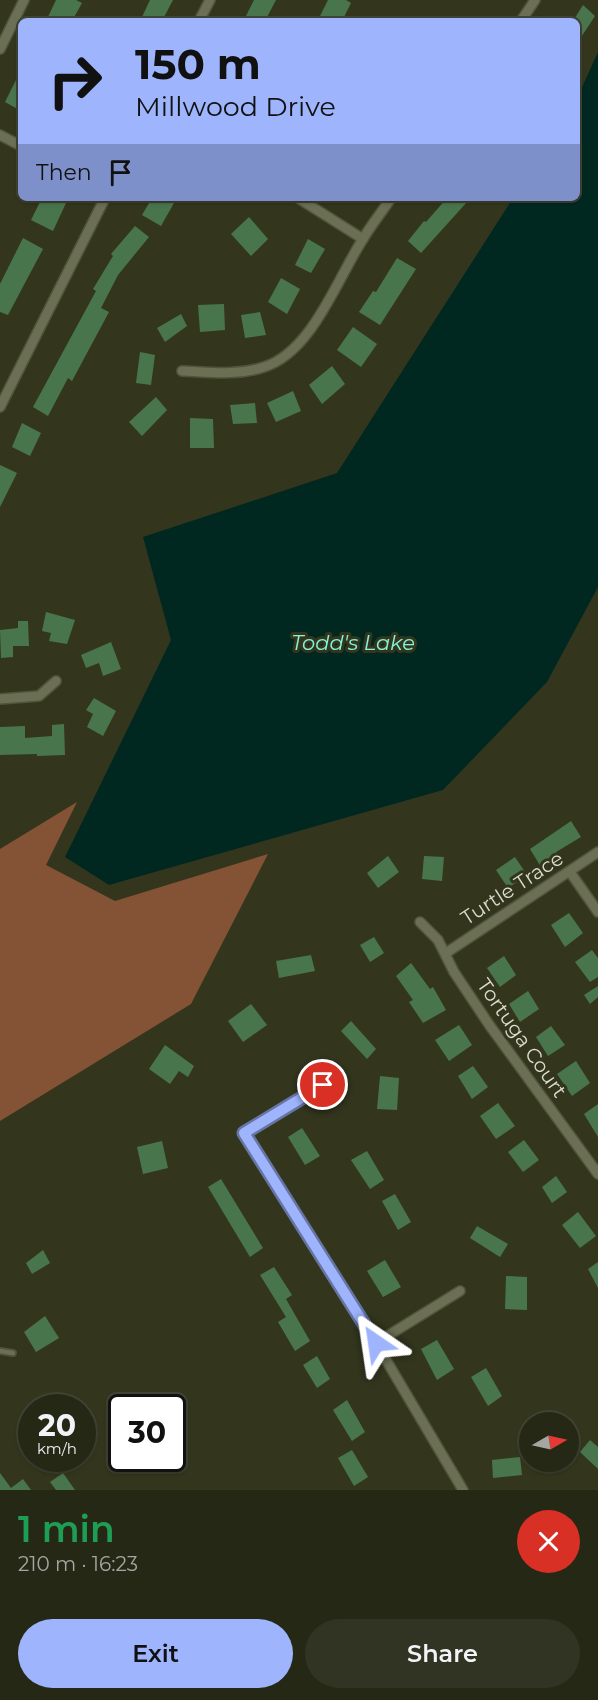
<!DOCTYPE html>
<meta charset="utf-8">
<style>
:root{--surface:#262816;--page:#323423;--text:#f1f3f6;--muted:#a4a6a1;--line:#424435;--accent:#9eb4fd}
body{margin:0;font-family:Montserrat,sans-serif;background:var(--page);color:var(--text);height:100vh;display:flex;flex-direction:column;font-size:22px;white-space:nowrap}
*{box-sizing:border-box;margin:0}
p{font-size:20px;color:var(--muted)}
.icon{flex:none;width:33px;height:33px;fill:none;stroke:currentColor;stroke-width:2;stroke-linecap:round;stroke-linejoin:round}
.map{position:relative;height:1490px;overflow:hidden}
.panel{display:flex;flex-direction:column;background:var(--surface);flex:1}
.panel>*{flex:none}
.guide{position:absolute;left:18px;top:18px;width:562px;height:183px;border-radius:9px;box-shadow:0 2px 4px #0004,0 0 0 2px var(--line);background:#9eb4fd;color:#111;overflow:hidden}
.needle{width:39px;rotate:81deg}
.tools{position:absolute;left:519px;top:1412px;display:grid;gap:12px}
.tools a{display:grid;place-items:center;width:60px;height:60px;border-radius:50%;background:var(--surface);box-shadow:0 2px 4px #0004,0 0 0 2px var(--line);font-size:30px}
.speed{position:absolute;left:18px;top:1394px;display:flex;gap:12px;font-size:30px;font-weight:700;text-align:center}
.speed>*{display:grid;place-content:center;width:78px;height:78px;border-radius:50%;background:var(--surface);box-shadow:0 2px 4px #0004,0 0 0 2px var(--line);line-height:1}
.speed small{font-size:15px;font-weight:400}
.speed .limit{border:3px solid #111;border-radius:9px;background:#fff;color:#111}
.pin{position:absolute;display:grid;place-items:center;width:51px;height:51px;color:#fff;margin:-26px;border:3px solid #fff;border-radius:50%;box-shadow:0 2px 6px #0007}
.me{position:absolute;width:66px;margin:-33px;rotate:328deg;stroke-linejoin:round;filter:drop-shadow(0 0 4px #0008)}
.turn{display:flex;align-items:center;gap:21px;height:126px;padding:0 18px;font-size:27px}
.turn .icon{width:78px;height:78px;stroke-width:2.5}
.turn b{display:block;font-size:42px;line-height:51px}
.then{display:flex;align-items:center;height:57px;padding:0 18px;background:#0003;gap:12px;font-size:22px}
.round{display:grid;place-items:center;flex:none;width:63px;height:63px;border-radius:32px;background:var(--page)}
.summary{display:flex;align-items:center;justify-content:space-between;height:102px;padding:0 18px}
h1{font-size:36px;font-weight:600;line-height:45px;color:#1e9e55}
.primary-button{display:flex;gap:12px;margin-top:auto;padding:12px 18px}
.primary-button a{flex:1;height:69px;border-radius:36px;background:var(--accent);color:#111;font-size:24px;font-weight:600;line-height:69px;text-align:center}
.primary-button a+a{background:var(--page);color:var(--text)}
.map>svg:first-child{display:block}
</style>
<div class="map">
<svg width="598" height="1490" viewBox="0 0 598 1490">
<rect width="100%" height="100%" fill="#33361d"/>
<!-- forest -->
<path fill="#845335" d="M77 802 46 865 115 901 268 854 191 1004 0 1121V849Z"/>
<!-- water -->
<path fill="#002821" d="M598 52V587L547 682 443 790 109 885 65 857 171 640 143 537 337 473 513 198H578V96Z"/>
<!-- building -->
<g fill="#49754d">
<path d="M56 0H76L82 3 72 21H46Z"/>
<path d="M150 0H173L162 21H149L142 17Z"/>
<path d="M254 0H276L265 21H250L245 18Z"/>
<path d="M328 0H346L351 3 342 21H330L320 16Z"/>
<path d="M583 5 595 16 578 42V21H573Z"/>
<path d="M21 70V111L5 102Z"/>
<path d="M42 198H56L66 203 53 231 31 220Z"/>
<path d="M152 198H167L174 203 161 226 142 215Z"/>
<path d="M447 198H463L467 202 421 253 408 241 424 221 426 222Z"/>
<path d="M249 217 268 239 251 256 231 234Z"/>
<path d="M135 226 149 237 118 275 101 308 109 312 72 381 68 378 48 416 33 407 96 291 93 289 113 256 111 254Z"/>
<path d="M23 238 43 249 8 315 0 312V284Z"/>
<path d="M308 239 325 249 311 273 295 265Z"/>
<path d="M397 258 416 269 380 325 359 312 373 291 376 292Z"/>
<path d="M281 278 300 289 287 314 268 302Z"/>
<path d="M224 304 225 330 200 332 198 305Z"/>
<path d="M260 312 266 335 245 338 241 315Z"/>
<path d="M181 314 187 326 165 342 157 328Z"/>
<path d="M353 327 377 344 361 367 337 350Z"/>
<path d="M140 352 155 355 151 385 136 383Z"/>
<path d="M332 366 345 384 322 404 309 385Z"/>
<path d="M293 391 301 411 276 422 267 403Z"/>
<path d="M156 397 167 410 142 436 129 422Z"/>
<path d="M255 403 257 423 233 424 230 405Z"/>
<path d="M190 418 213 419 214 448H190Z"/>
<path d="M22 423 41 433 30 456 12 447Z"/>
<path d="M0 465 17 473 0 507Z"/>
<path d="M46 612 75 620 67 644 49 641 51 633 42 631Z"/>
<path d="M18 621H28L29 646H13V657L1 658 0 630 18 628Z"/>
<path d="M111 642 121 669 103 676 99 663 86 668 81 655Z"/>
<path d="M94 698 116 711 103 736 87 727 93 714 86 710Z"/>
<path d="M64 724 65 755 37 756V754L0 755V727L25 726V738L52 736V725Z"/>
<path d="M571 821 581 837 556 852 558 855 541 867 530 849Z"/>
<path d="M388 856 399 872 378 888 367 873Z"/>
<path d="M424 856 444 857 442 881 422 879Z"/>
<path d="M515 857 527 875 508 888 496 870Z"/>
<path d="M569 913 583 933 565 947 551 925Z"/>
<path d="M374 937 384 953 370 962 360 945Z"/>
<path d="M592 950 598 958V977L590 982 575 962Z"/>
<path d="M311 955 315 971 279 978 276 961Z"/>
<path d="M504 956 516 975 500 987 487 968Z"/>
<path d="M411 963 430 989 433 987 446 1010 423 1023 409 1002 413 1000 396 976Z"/>
<path d="M598 986V997L590 1004 584 995Z"/>
<path d="M528 991 539 1009 520 1022 509 1004Z"/>
<path d="M251 1004 267 1025 243 1042 228 1021Z"/>
<path d="M351 1021 376 1049 367 1059 341 1031Z"/>
<path d="M459 1025 472 1045 449 1061 435 1040Z"/>
<path d="M551 1026 565 1045 548 1056 536 1037Z"/>
<path d="M165 1045 194 1066 188 1077 179 1071 170 1084 149 1069Z"/>
<path d="M576 1061 590 1083 572 1096 557 1074Z"/>
<path d="M473 1066 488 1087 472 1099 458 1076Z"/>
<path d="M380 1076 399 1078 397 1110 377 1109Z"/>
<path d="M498 1103 515 1126 496 1139 480 1116Z"/>
<path d="M598 1104V1137L584 1114Z"/>
<path d="M302 1128 320 1156 305 1165 288 1137Z"/>
<path d="M524 1140 539 1160 523 1172 508 1152Z"/>
<path d="M162 1141 168 1168 143 1174 137 1147Z"/>
<path d="M367 1151 384 1180 370 1189 351 1160Z"/>
<path d="M556 1176 567 1192 552 1203 542 1187Z"/>
<path d="M221 1179 263 1248 250 1257 208 1187Z"/>
<path d="M395 1194 411 1222 398 1230 382 1201Z"/>
<path d="M578 1212 596 1236 580 1248 562 1225Z"/>
<path d="M477 1226 508 1244 500 1257 470 1238Z"/>
<path d="M43 1250 50 1263 32 1274 26 1263Z"/>
<path d="M385 1260 401 1287 383 1297 367 1271Z"/>
<path d="M598 1262V1288L588 1269Z"/>
<path d="M274 1267 292 1295 286 1299 310 1341 295 1351 278 1322 286 1317 260 1275Z"/>
<path d="M506 1276 527 1277V1310L505 1309Z"/>
<path d="M45 1316 59 1338 36 1352 24 1332Z"/>
<path d="M437 1340 454 1369 437 1380 421 1349Z"/>
<path d="M317 1356 330 1379 317 1388 303 1365Z"/>
<path d="M486 1368 502 1396 488 1406 471 1377Z"/>
<path d="M347 1400 365 1432 352 1441 333 1410Z"/>
<path d="M590 1440 598 1447V1469L580 1452Z"/>
<path d="M352 1450 368 1477 354 1486 338 1458Z"/>
<path d="M520 1457 522 1475 493 1478 492 1460Z"/>
<path d="M0 1473 11 1488 23 1479 31 1490H0Z"/>
<path d="M63 1473 75 1490H56L50 1482Z"/>
</g>
<g fill="none" stroke-linecap="round" stroke-linejoin="round">
<defs>
<path id="lane" d="M0 1351 13 1353"/>
<g id="street">
<path d="M199 21 210 0"/>
<path d="M521 21 535 0"/>
<path d="M0 49 24 0"/>
<path d="M0 135 21 146"/>
<path d="M298 198 363 239"/>
<path d="M182 371C209 372 237 376 264 367 312 352 337 279 363 239 371 225 382 212 391 198"/>
<path d="M0 407 105 198"/>
<path d="M0 699 39 696 56 681"/>
<path d="M570 872 598 912"/>
<path d="M420 922 438 940 454 972 490 1026 598 1174"/>
<path d="M446 953 598 852"/>
<path d="M323 1085 244 1133 376 1343 463 1490"/>
<path d="M376 1343 460 1291"/>
</g>
</defs>
<!-- lane casing -->
<use href="#lane" stroke="#51543d" stroke-width="8"/>
<!-- street casing -->
<use href="#street" stroke="#51543d" stroke-width="12"/>
<!-- lane -->
<use href="#lane" stroke="#6b6f54" stroke-width="4.5"/>
<!-- street -->
<use href="#street" stroke="#6b6f54" stroke-width="9"/>
</g>
<g fill="none" stroke-linecap="round" stroke-linejoin="round">
<defs>
<path id="route" d="M323 1085 244 1133 376 1343"/>
</defs>
<!-- route casing -->
<use href="#route" stroke="#6775a4" stroke-width="15"/>
<!-- route -->
<use href="#route" stroke="#9eb4fd" stroke-width="10"/>
</g>
<g text-anchor="middle" dominant-baseline="central" stroke-width="6" stroke-linejoin="round" paint-order="stroke">
<!-- street labels -->
<g font-size="20" fill="#dbdece" stroke="#33361d">
<text transform="translate(512 888) rotate(-33)">Turtle Trace</text>
<text transform="translate(522 1038) rotate(55)">Tortuga Court</text>
</g>
<!-- water labels -->
<g font-size="21" font-style="italic" fill="#83f2d9" stroke="#33361d">
<text x="353" y="642">Todd's Lake</text>
</g>
</g>
</svg>
<div class="tools">
<a><svg class="needle" viewBox="-14 -14 28 28"><path d="M0-13l5 13h-10z" fill="#e53935"/><path d="M0 13l5-13h-10z" fill="#a4a6a1"/></svg></a>
</div>
<div class="speed"><div>20<small>km/h</small></div><div class="limit">30</div></div>
<div class="pin" style="left:323px;top:1085px;background:#d93025"><svg class="icon" aria-label="arrive" viewBox="0 0 24 24"><path d="M6 21V4h12l-3 4 3 4H6"/></svg></div>
<svg class="me" style="left:376px;top:1343px" viewBox="-20 -20 40 40"><path d="M0-17L14 15 0 8-14 15z" fill="#9eb4fd" stroke="#fff" stroke-width="4"/></svg>
<div class="guide">
<div class="turn"><svg class="icon" aria-label="right" viewBox="0 0 24 24"><path d="M7 20v-9h11M14 6l5 5-5 5"/></svg><div><b>150 m</b>Millwood Drive</div></div>
<div class="then">Then<svg class="icon" aria-label="arrive" viewBox="0 0 24 24"><path d="M6 21V4h12l-3 4 3 4H6"/></svg></div>
</div>
</div>
<section class="panel">
<div class="summary"><div><h1>1 min</h1><p>210 m · 16:23</p></div><a class="round" style="background:#d93025;color:#fff"><svg class="icon" aria-label="close" viewBox="0 0 24 24"><path d="M6 6l12 12M18 6L6 18"/></svg></a></div>
<div class="primary-button"><a>Exit</a><a>Share</a></div>
</section>
